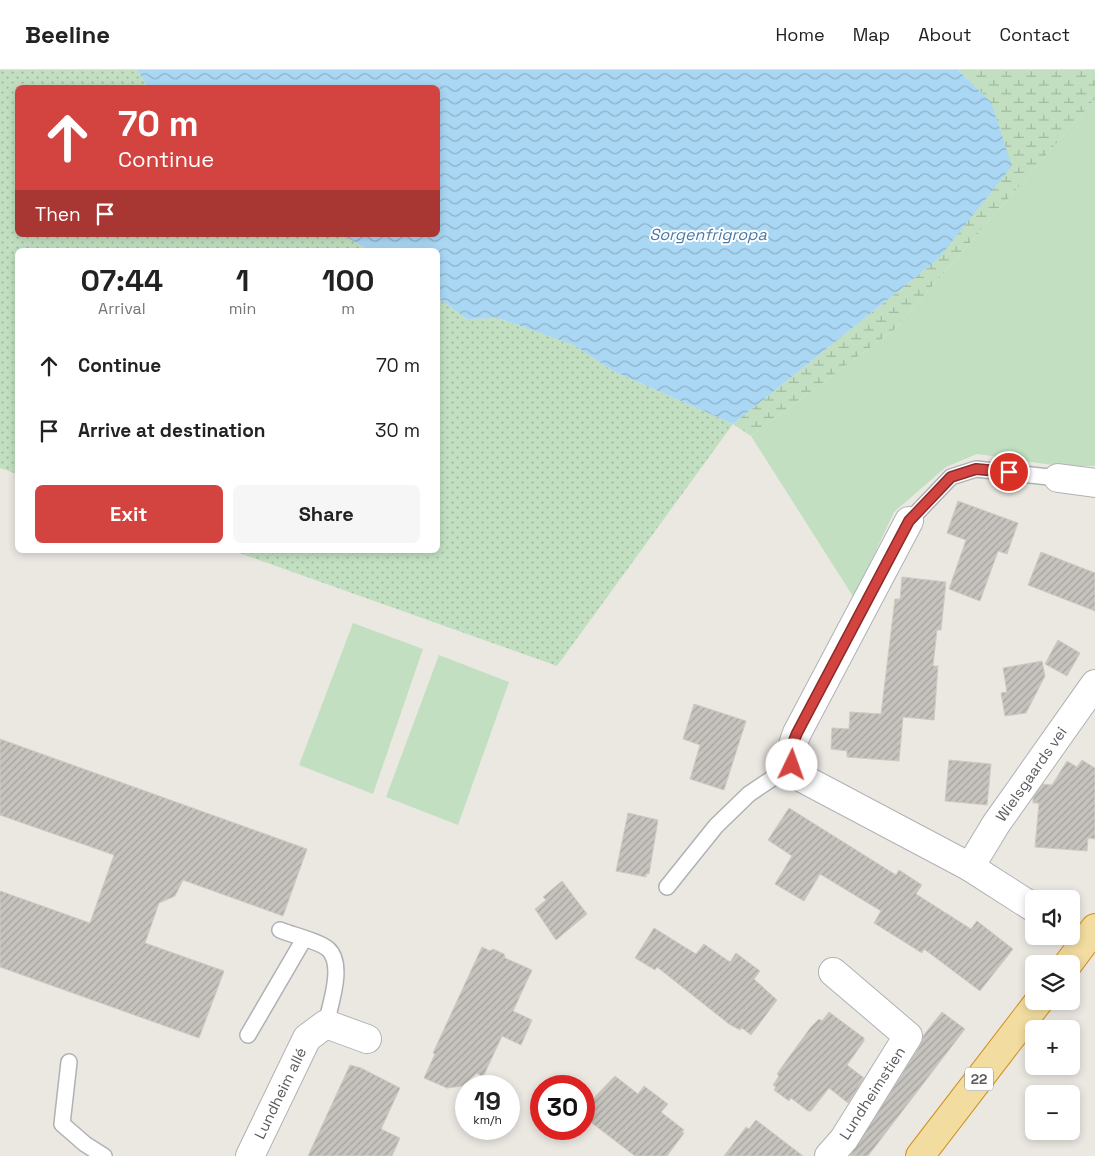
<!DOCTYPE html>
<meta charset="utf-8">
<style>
:root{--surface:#fff;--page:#f6f6f6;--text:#222;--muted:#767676;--line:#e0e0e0;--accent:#d34440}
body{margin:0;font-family:"Space Grotesk",sans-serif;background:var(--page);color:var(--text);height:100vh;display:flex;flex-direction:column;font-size:19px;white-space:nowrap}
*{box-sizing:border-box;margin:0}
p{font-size:16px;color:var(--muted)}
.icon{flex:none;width:28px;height:28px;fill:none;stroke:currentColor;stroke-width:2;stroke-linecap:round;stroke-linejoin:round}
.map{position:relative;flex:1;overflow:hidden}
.panel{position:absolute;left:15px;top:178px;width:425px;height:305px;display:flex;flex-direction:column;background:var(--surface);border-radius:8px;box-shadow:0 2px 8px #0003}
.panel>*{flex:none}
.banner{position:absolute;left:15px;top:15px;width:425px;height:152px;border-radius:8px;box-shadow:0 2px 8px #0003;background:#d34440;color:#fff;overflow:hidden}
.fabs{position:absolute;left:1025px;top:820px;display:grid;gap:10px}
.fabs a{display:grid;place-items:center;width:55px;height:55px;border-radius:8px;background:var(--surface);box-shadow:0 2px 8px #0003;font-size:25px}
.speed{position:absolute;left:455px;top:1005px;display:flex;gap:10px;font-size:25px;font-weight:700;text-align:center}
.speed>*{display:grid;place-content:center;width:65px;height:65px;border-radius:50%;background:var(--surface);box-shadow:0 2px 8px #0003;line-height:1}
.speed small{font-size:12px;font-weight:400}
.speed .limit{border:8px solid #d22;background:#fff;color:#111}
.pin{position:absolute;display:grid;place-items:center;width:42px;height:42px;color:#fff;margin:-21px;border:2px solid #fff;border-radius:50%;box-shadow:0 1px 5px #0007}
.me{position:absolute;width:55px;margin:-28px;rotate:3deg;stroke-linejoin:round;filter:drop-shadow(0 0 4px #0008)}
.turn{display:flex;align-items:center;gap:18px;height:105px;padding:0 20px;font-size:22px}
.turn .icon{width:65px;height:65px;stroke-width:2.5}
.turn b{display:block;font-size:35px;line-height:42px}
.then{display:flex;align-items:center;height:48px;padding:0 20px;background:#0003;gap:10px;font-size:19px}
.eta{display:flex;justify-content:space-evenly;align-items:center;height:85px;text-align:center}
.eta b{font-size:30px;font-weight:700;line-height:35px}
.primary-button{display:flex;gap:10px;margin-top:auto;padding:10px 20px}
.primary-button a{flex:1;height:58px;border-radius:8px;background:var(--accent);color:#fff;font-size:20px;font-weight:700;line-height:58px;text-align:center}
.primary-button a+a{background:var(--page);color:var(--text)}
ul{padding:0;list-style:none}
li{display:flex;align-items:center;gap:15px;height:65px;padding:0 20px}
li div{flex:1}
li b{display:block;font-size:19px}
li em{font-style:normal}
header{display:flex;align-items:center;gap:30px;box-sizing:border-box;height:70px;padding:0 25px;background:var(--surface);border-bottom:1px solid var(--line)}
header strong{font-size:24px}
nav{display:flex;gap:28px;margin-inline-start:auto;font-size:18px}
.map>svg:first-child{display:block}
</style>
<header>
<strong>Beeline</strong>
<nav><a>Home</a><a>Map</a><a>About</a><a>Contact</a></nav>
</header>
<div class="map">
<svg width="1095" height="1086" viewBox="0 0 1095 1086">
<defs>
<pattern id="wetland-marsh" width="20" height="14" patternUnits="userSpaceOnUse" patternTransform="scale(1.25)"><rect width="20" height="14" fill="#c2e0c1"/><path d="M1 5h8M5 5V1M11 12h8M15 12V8" fill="none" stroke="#a1b9a0"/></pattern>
<pattern id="park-dots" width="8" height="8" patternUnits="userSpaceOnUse" patternTransform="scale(1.25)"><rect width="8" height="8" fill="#c2e0c1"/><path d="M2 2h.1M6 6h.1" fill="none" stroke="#a1b9a0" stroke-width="1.8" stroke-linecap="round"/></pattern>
<pattern id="water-waves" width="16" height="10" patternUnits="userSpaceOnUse" patternTransform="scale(1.25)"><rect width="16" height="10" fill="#a9d7f4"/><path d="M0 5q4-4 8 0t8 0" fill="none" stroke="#8db2c9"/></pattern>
<pattern id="building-hatch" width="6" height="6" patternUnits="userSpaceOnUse" patternTransform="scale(1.25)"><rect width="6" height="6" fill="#c6c3be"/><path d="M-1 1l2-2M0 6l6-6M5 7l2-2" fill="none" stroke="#a4a29e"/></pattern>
</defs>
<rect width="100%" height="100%" fill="#ebe8e2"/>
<!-- green -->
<g fill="#c2e0c1">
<path d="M1095 29V396H1059L977 384 946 397 894 442 854 528 751 366 895 259Z"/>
<path d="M353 553 423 579 373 724 299 695Z"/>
<path d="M439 585 509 612 458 755 386 727Z"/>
</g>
<!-- wetland -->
<path fill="url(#wetland-marsh)" d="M958 0H1095V29L895 259 751 366 733 354 938 189 991 32Z"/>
<!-- park -->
<g fill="url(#park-dots)">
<path d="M0 0H137L148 17 18 18V165H343L369 180H18L17 404 0 398Z"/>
<path d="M438 228 467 249 498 248 575 275 613 301 733 354 557 596 231 480H438Z"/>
</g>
<!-- water -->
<path fill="url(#water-waves)" d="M137 0H958L991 32 1012 96 938 189 733 354 613 301 574 275 498 248 467 249 438 228V180H369L343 165H438V18L148 17Z"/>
<!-- building -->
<g fill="url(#building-hatch)" stroke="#cfcac1">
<path d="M958 431 1018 453 1007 484 998 481 980 531 949 519 966 470 947 463Z"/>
<path d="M1041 482 1095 503V541L1028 515Z"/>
<path d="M902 507 946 512 941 560H937L933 596H938L934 650 903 647 899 691 847 687V681L831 679 832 658 849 659 850 642 881 644 895 529H900Z"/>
<path d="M1058 570 1080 583 1067 606 1045 594Z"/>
<path d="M1042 591 1045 606 1026 643 1005 646 1001 623 1007 622 1003 598Z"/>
<path d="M694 634 746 651 724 720 690 709 700 675 683 669Z"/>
<path d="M0 669 307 779 283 846 183 810 175 826 159 833 145 873 224 901 199 968 0 897V821L90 853 114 785 0 745Z"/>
<path d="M949 690 991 694 987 735 945 731Z"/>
<path d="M1082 690 1095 698V769L1088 768 1087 781 1035 777 1039 733H1033V728L1043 714 1052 715 1067 691 1077 697Z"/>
<path d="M789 738 896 805 899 800 922 815 916 824 971 859 977 851 1013 879 980 921 924 879 922 883 874 853 881 841 820 804 804 831 775 814 792 786 768 770Z"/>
<path d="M628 743 658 750 649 804H646V807L616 801Z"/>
<path d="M562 811 587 844 556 870 535 839 546 830 543 827Z"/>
<path d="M654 858 696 884 704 874 730 892 736 883 760 901 754 909 777 930 751 965 742 958 740 960 729 954 657 897 655 900 635 888Z"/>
<path d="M482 877 490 881 493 879 504 884 505 888 532 900 513 941 532 950 521 975 502 966 483 1007 477 1003 462 1016 447 1018 424 1008 435 984 433 983Z"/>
<path d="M829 942 864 968V971L847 995 864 1008 848 1033 829 1018 811 1041H808L791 1028 789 1031 774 1020 776 1017 773 1015 779 1006 777 1004 784 994 811 957 819 949 822 951Z"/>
<path d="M942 942 965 959 868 1086H850L921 974 923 966Z"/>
<path d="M350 995 361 998 400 1018 381 1059 400 1068 392 1086H308Z"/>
<path d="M615 1006 638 1024 644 1016 668 1034 661 1042 684 1060 682 1062 684 1063 667 1086H635L584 1047V1038Z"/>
<path d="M756 1050 803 1086H724L746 1057 749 1059Z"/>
</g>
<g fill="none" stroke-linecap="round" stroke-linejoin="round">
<defs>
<g id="service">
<path d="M909 451 951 407 976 399 1058 408"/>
<path d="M667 817 716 756 749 724 792 695"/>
<path d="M280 860C292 865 319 871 328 879 345 894 330 935 326 954"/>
<path d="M248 965 304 869"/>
<path d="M69 992 62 1054 85 1074 104 1086"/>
</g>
<g id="minor">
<path d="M1058 408 1095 413"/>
<path d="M909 451 797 663C789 683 789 691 802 708L970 797 1034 838"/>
<path d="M970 797 996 754 1095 614"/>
<path d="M250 1086 307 968 326 954 367 969"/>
<path d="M829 1086 844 1069 908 966 833 902"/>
</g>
<g id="trunk">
<path d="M1068 894 1095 858"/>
<path d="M920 1086 1039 931"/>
</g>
</defs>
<!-- service casing -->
<use href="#service" stroke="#afb2b5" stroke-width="18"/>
<!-- minor casing -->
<use href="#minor" stroke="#afb2b5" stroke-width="30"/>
<!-- trunk casing -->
<use href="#trunk" stroke="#d18f1b" stroke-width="30"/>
<!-- service -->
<use href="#service" stroke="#fff" stroke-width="15"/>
<!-- minor -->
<use href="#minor" stroke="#fff" stroke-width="28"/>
<!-- trunk -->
<use href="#trunk" stroke="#f2dca0" stroke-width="28"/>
</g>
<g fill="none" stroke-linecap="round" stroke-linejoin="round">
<defs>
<path id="route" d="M792 695 791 678 797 663 909 451 951 407 976 399 1009 402"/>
</defs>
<!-- route casing -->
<use href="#route" stroke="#892c2a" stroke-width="12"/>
<!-- route -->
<use href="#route" stroke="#d34440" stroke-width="9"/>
</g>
<g text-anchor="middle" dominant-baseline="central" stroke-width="4" stroke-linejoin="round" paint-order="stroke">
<!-- shield labels -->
<rect fill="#fff" stroke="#8c8e90" stroke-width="1" x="965" y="997.5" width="28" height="23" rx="4"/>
<g font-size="14" font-weight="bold" fill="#5a5d60">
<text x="979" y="1009">22</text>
</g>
<!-- street labels -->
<g font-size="15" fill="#5a5d60" stroke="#fff">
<text transform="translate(1031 704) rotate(-55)">Wielsgaards vei</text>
<text transform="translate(280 1023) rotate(-64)">Lundheim allé</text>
<text transform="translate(872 1023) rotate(-57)">Lundheimstien</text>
</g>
<!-- water labels -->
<g font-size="16" font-style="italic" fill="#4a79a3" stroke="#fff">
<text x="708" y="164">Sorgenfrigropa</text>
</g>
</g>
</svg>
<div class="fabs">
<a><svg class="icon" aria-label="sound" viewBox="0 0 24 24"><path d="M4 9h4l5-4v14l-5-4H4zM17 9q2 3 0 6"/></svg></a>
<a><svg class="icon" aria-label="layers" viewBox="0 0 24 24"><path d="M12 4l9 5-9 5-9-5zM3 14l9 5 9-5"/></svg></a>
<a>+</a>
<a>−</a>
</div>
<div class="speed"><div>19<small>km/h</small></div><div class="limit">30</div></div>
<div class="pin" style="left:1009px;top:402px;background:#d93025"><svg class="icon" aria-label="arrive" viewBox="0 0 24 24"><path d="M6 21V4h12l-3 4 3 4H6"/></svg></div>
<svg class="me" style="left:792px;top:695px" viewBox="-20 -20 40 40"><circle r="19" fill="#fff"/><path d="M0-13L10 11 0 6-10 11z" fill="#d34440"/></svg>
<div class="banner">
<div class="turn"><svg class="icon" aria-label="ahead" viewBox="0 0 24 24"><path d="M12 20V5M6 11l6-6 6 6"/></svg><div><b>70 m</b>Continue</div></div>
<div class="then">Then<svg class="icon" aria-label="arrive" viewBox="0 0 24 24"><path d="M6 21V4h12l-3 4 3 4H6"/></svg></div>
</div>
<section class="panel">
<div class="eta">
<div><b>07:44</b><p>Arrival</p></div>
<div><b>1</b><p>min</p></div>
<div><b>100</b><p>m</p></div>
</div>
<ul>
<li><svg class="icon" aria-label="ahead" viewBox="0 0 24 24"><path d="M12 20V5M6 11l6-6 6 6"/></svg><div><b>Continue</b></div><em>70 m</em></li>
<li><svg class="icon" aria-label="arrive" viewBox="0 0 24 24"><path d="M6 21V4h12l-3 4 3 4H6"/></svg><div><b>Arrive at destination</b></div><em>30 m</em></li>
</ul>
<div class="primary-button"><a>Exit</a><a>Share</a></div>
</section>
</div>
